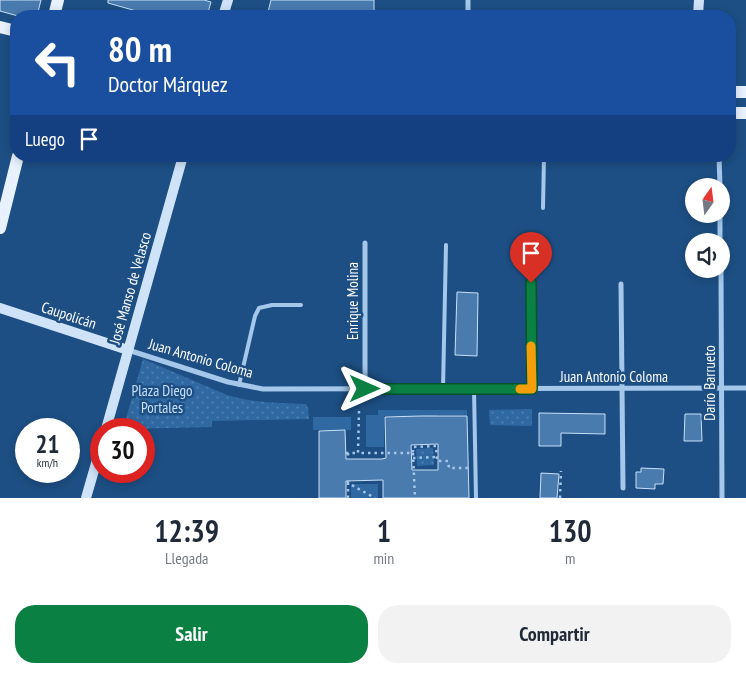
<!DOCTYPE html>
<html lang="es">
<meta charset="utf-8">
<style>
:root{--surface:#fff;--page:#f2f2f3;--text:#1f2937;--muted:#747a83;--accent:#0b8043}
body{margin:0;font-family:"PT Sans Narrow",sans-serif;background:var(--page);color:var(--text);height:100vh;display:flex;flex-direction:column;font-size:19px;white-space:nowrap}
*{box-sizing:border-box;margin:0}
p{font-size:16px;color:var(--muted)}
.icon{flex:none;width:28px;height:28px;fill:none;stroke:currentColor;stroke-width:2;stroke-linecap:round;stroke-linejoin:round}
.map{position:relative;height:498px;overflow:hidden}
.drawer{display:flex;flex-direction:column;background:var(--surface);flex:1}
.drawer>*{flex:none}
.guide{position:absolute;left:10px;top:10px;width:726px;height:152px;border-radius:20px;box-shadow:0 2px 8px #0003;background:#1a4fa0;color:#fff;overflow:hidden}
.needle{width:32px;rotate:14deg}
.buttons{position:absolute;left:685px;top:178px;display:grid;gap:10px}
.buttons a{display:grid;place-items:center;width:45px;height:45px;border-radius:50%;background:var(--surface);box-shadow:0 2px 8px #0003;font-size:25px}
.speed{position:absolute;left:15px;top:418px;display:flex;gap:10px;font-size:25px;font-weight:700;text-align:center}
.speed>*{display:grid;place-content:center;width:65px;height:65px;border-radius:50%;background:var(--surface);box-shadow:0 2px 8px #0003;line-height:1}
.speed small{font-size:12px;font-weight:400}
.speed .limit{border:8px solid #d22;background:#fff;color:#111}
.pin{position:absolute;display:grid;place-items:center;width:42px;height:42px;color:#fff;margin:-51px -21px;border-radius:50% 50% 50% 0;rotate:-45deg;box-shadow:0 0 5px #0007}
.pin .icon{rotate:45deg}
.me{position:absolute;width:55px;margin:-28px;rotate:90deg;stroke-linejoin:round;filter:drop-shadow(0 0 4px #0008)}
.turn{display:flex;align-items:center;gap:18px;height:105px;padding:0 15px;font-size:22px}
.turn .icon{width:65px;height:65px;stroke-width:2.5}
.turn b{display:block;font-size:35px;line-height:42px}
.then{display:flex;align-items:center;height:48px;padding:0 15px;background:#0003;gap:10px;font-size:19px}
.eta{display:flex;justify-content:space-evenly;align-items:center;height:85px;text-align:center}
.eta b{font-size:30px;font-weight:800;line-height:35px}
.action{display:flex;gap:10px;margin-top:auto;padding:10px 15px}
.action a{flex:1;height:58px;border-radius:20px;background:var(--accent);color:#fff;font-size:20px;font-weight:800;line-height:58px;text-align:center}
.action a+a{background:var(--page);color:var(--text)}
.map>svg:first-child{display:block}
</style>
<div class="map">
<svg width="746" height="498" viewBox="0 0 746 498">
<defs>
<pattern id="park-dots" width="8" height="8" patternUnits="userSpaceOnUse" patternTransform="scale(1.25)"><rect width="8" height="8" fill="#3069a2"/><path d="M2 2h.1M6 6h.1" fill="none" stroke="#4f80b0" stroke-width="1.8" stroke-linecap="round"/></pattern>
</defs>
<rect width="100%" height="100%" fill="#1d4f84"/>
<!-- grass -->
<g fill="#3069a2">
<path d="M378 410H467V415H437V436H425L424 416H384V447H366V415H378Z"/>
<rect x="313" y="417" width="38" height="13"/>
<rect x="351" y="484" width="27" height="14"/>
</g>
<!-- park -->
<g fill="url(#park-dots)">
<path d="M143 359 227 395C254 403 279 403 306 404L308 408 309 419 212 421V427L123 429Z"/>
<path d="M532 409V426L490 425 489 410Z"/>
<path d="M433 448 434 465 417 466 416 449Z"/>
</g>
<!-- building -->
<g fill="#4a7baf" stroke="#c8e0f8" fill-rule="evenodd">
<path d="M0 0H41L37 16H18L0 11Z"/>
<path d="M108 0H204L211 2 207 16H154L108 3Z"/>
<path d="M271 0H374V16H267Z"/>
<path d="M457 292 478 293 477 356 455 355Z"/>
<path d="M539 413 605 414V434L561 433V446H539Z"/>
<path d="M685 414H701L702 441H684Z"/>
<path d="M421 416H467L469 498H383V480L346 481V498H319V431L345 430 346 459H382L386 458 385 417ZM438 444V470H412L411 445Z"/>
<path d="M641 468 664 469 663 484H655V489L636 488V472H641Z"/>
<path d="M541 473 559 474 557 498H540Z"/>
</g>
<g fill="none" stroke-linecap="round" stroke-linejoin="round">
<!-- path -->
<g stroke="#a4c7ea" stroke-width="2.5" stroke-dasharray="2.5 4" stroke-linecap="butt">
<path d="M359 411 358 453H413V447L436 446 437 461H448L449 468H468"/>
<path d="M346 453H358"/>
<path d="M348 453V459"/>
<path d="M413 453 415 498"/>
<path d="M413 458 436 457"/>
<path d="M348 481V483L375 498"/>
<path d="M348 498V483"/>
<path d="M560 498 561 471"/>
</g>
<!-- lane -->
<g stroke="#a4c7ea" stroke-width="4">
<path d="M543 208 544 156"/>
<path d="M239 385 255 316 259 308 272 305H301"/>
<path d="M443 389 446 245"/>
<path d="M474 389 476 498"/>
</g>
<!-- street -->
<g stroke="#a4c7ea" stroke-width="5">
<path d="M468 16V0"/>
<path d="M719 156 720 186"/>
<path d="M720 214V241"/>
<path d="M721 269 722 498"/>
<path d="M531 283 532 389"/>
<path d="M621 284 623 488"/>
<path d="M128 350 228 382 263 389 746 388"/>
<path d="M365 389V243"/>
</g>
<!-- secondary -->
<g stroke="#cfe3f8" stroke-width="10">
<path d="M223 16 228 0"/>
<path d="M698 16 699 0"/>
<path d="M0 308 128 350"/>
<path d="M106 429 183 156"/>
<path d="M86 498 101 446"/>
</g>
<!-- primary -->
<g stroke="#e8f2fe" stroke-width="12">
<path d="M54 16 58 0"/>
<path d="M0 27 16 31"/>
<path d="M730 92H746"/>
<path d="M730 113H746"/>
<path d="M0 228 18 156"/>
</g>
</g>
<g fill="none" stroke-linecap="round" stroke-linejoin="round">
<defs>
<path id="route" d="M365 389H532L531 283"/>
</defs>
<!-- route casing -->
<use href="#route" stroke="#07532c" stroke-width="12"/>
<!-- route -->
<use href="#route" stroke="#0b8043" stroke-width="9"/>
<!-- slow -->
<path stroke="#f59e0b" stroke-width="9" d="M520 389H532L531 346"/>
</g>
<g text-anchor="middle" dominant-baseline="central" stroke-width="5" stroke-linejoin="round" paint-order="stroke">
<!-- street labels -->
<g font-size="15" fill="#fff" stroke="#1d4f84">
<text transform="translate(130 288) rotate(-74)">José Manso de Velasco</text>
<text transform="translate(352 301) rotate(-90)">Enrique Molina</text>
<text transform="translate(69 315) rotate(18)">Caupolicán</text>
<text transform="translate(201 358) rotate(16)">Juan Antonio Coloma</text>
<text x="614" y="376">Juan Antonio Coloma</text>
<text transform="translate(709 383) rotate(-90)">Darío Barrueto</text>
</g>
<!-- park labels -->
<g font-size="15" fill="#c8e0f8" stroke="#1d4f84">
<text x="162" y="390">Plaza Diego<tspan x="162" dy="17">Portales</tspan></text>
</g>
</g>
</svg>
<div class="buttons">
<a><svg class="needle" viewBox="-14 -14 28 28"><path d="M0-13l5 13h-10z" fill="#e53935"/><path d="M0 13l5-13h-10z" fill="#747a83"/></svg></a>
<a><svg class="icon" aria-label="sound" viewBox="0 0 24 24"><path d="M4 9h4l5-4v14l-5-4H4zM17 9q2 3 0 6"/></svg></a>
</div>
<div class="speed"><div>21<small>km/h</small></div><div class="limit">30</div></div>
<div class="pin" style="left:531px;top:283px;background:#d93025"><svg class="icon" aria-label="arrive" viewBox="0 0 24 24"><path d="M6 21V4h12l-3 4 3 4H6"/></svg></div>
<svg class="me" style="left:365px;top:389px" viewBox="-20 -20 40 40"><path d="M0-17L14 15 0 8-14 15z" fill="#0b8043" stroke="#fff" stroke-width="4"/></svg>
<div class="guide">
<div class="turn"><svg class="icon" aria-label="left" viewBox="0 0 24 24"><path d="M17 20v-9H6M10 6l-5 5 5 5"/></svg><div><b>80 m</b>Doctor Márquez</div></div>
<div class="then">Luego<svg class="icon" aria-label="arrive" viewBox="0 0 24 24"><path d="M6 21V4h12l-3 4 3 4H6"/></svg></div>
</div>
</div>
<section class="drawer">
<div class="eta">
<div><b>12:39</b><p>Llegada</p></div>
<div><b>1</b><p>min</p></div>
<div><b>130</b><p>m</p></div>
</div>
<div class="action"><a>Salir</a><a>Compartir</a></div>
</section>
